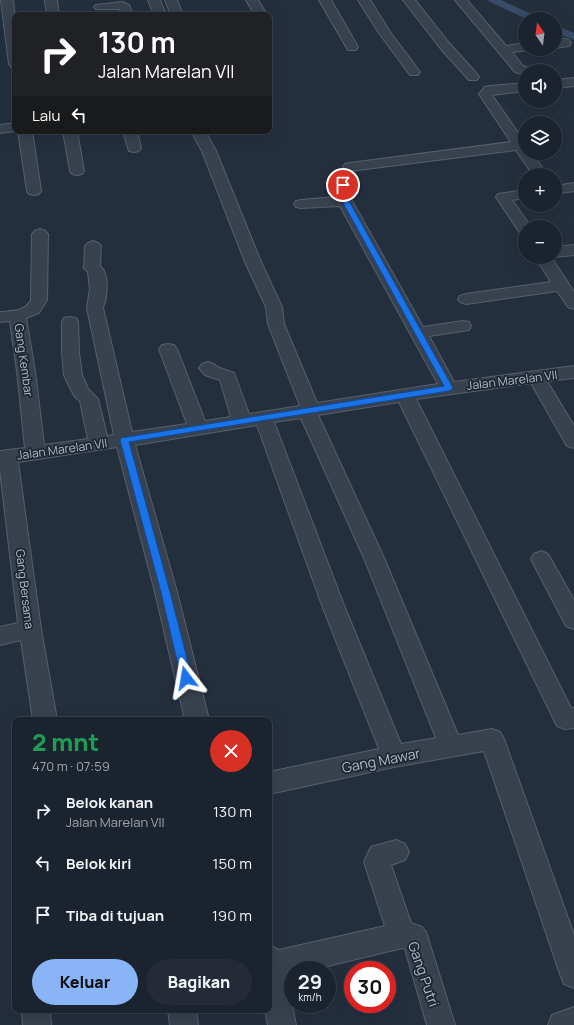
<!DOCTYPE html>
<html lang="id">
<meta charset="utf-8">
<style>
:root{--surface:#1b232e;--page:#242b36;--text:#f1f3f6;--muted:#a0a4aa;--line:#39404a;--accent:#8ab4f8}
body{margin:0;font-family:Manrope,sans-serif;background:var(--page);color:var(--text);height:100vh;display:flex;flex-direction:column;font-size:15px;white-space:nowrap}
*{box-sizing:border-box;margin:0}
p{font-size:13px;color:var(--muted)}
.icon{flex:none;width:22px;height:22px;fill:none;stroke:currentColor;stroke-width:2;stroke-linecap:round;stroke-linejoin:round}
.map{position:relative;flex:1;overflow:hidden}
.drawer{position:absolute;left:12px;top:717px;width:260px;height:296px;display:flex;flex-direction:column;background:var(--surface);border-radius:8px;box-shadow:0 4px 16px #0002,0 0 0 1px var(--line)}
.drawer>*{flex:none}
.banner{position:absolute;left:12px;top:12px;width:260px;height:122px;border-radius:8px;box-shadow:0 4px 16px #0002,0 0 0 1px var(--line);background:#202124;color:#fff;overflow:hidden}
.needle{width:26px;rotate:346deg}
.controls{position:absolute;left:518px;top:12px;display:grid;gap:8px}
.controls a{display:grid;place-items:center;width:44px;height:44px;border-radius:50%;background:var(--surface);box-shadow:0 4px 16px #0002,0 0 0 1px var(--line);font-size:20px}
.speed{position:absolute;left:284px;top:961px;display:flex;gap:8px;font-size:20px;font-weight:700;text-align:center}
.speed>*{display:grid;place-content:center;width:52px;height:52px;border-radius:50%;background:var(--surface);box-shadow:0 4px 16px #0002,0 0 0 1px var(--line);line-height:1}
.speed small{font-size:10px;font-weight:400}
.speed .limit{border:6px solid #d22;background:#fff;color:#111}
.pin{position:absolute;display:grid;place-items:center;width:34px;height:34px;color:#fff;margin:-17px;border:2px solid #fff;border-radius:50%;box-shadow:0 1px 4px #0007}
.me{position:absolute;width:44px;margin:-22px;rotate:346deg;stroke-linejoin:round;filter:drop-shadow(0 0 3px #0008)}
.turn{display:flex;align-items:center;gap:14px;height:84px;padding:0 20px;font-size:18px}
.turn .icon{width:52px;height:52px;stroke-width:2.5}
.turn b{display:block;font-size:28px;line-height:34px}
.then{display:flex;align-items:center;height:38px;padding:0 20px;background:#0003;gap:8px;font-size:15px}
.round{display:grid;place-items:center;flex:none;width:42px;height:42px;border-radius:21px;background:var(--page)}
.overview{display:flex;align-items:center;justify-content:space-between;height:68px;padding:0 20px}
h1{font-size:24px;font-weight:800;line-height:30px;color:#1e9e55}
.button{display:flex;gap:8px;margin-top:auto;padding:8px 20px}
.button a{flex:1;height:46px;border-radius:24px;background:var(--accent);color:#111;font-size:16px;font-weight:800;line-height:46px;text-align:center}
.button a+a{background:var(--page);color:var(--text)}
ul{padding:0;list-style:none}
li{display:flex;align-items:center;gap:12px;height:52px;padding:0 20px}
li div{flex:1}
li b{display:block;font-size:15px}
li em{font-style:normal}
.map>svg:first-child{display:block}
</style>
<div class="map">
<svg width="574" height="1025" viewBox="0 0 574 1025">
<rect width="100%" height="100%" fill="#242f3e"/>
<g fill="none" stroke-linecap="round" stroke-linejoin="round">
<!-- canal -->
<g fill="#394c67" fill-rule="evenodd">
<path d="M488 0H501L538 17 540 19H527L490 2Z"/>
<path d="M555 25 574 33V40L555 32Z"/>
</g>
<defs>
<g id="street">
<path d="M1 0H13L15 18V68L11 67 9 64Z"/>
<path d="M45 0H57L59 15H47Z"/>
<path d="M148 0H160L166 15H154Z"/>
<path d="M165 0H177L183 15H171Z"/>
<path d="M246 0H258L267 15H255Z"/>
<path d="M319 0H331L358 47 356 50H348Z"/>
<path d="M358 0H370L390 32 420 72 418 75H410L379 33Z"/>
<path d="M403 0H415L449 43 477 74 479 77 477 80H469L441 49Z"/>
<path d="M455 0H467L506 46 525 43V49L529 50 512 52 523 66 529 68 531 71H525V75L515 72Z"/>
<path d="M122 2 129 5 133 15H121L120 9H96L94 7 96 5Z"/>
<path d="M565 39 569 40 571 43 569 46 555 48V40Z"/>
<path d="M574 78V86L555 88V80Z"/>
<path d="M525 83V91L492 95 525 143V153H532L547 175H533L516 150 350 171 345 170 343 167 345 164 350 163 511 142 479 94 485 87 490 86Z"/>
<path d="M15 123V131L0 133V125Z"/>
<path d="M18 131H32L41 191 39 194 34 195 29 194 27 191Z"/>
<path d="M63 131H77L84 171 82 174 77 175 72 174 70 171Z"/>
<path d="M123 131H137L141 148 139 151 134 152 129 151Z"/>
<path d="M191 131H205L216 151 261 262 282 307 284 324 317 403 438 384 340 206 301 208 296 207 294 204 296 201 301 200 337 197 335 182 337 179 342 178 347 179 349 182 352 201 423 327 463 321 469 322 471 326 469 330 429 336 454 382 574 366V378L547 381 574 426V448L567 446 531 383 416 399 571 708H574V728L565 729 557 726 399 402 318 415 384 558 458 735 492 729 500 732 504 739 574 935V988L564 984 560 974 484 751 394 767 269 794V772L379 749 323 608 257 425 135 445 177 592 209 720H185L155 592 117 447 18 462 41 629 57 720H33L21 640 0 645V627L18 623 0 470V451L25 448 17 371 10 321 0 322V312C11 311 25 312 31 300L32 234 35 231 40 229 45 231 48 234 47 300 39 313 26 318 35 371 44 445 88 439 80 401 75 397 68 384 64 375 62 353V322L64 318 70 317 76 318 78 322 79 353 82 375 88 389 98 399 107 436 114 435 87 308 90 289 88 272 84 268 85 246 88 243 93 241 98 243 101 246 100 266C110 274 107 297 103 308L132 432 187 424 159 349 162 345 168 344 174 345 177 349 205 421 231 417 220 380 205 375 199 368 202 364 208 362 214 364 217 367 234 373 249 414 300 406 268 324 266 307 245 262 202 151ZM301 418 364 558 436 738 401 744 345 608 274 422Z"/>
<path d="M574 183V191L555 194V186Z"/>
<path d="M525 190V198L512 200 531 227H525V235L520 233 496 197 498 194Z"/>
<path d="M574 245V255L555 257V247Z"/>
<path d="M535 257H551L574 292V309L568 307 557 291 466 304 460 302 458 299 460 296 466 294 551 282Z"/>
<path d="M541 551 548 554 574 600V629L566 626 531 559 534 554Z"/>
<path d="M396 840 405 844 409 852 405 860 391 865 411 923 422 927 426 932 455 1025H427L405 949 402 948 311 970H293V974L286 976 296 1025H268L265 1010H269V945L279 950 385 926 364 862 371 847Z"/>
<path d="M574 1007V1025H548L552 1015Z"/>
<path d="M22 1010H50L51 1025H23Z"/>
<path d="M168 1010H196L198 1025H170Z"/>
</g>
</defs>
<!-- street casing -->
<use href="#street" stroke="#565f6c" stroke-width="2"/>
<!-- street -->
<use href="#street" fill="#38414e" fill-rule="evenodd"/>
</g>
<!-- route -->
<path fill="#1a73e8" stroke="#114b97" d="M343 183 347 185 349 201 453 388 449 391 129 442 170 592 192 678 190 681 186 682 183 681 181 678 161 592 120 440 121 438 444 386 342 201 340 185Z"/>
<g text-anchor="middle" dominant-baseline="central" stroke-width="3.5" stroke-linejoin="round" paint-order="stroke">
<!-- street labels -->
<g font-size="12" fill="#b4bcc9" stroke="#1d2633">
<text transform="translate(24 360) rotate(82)">Gang Kembar</text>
<text transform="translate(512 380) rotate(-7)">Jalan Marelan VII</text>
<text transform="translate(62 449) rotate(-8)">Jalan Marelan VII</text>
<text transform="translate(25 589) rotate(83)">Gang Bersama</text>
</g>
<!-- near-street labels -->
<g font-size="14" fill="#b4bcc9" stroke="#1d2633">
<text transform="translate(381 760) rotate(-11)">Gang Mawar</text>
<text transform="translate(424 974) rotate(71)">Gang Putri</text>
</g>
</g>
</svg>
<div class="controls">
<a><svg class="needle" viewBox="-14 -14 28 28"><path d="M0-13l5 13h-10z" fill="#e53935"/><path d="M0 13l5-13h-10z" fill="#a0a4aa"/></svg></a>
<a><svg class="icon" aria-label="sound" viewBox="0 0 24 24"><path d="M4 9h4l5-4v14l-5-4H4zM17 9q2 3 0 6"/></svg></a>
<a><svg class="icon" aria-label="layers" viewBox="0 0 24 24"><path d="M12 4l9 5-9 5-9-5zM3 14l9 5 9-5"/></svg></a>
<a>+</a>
<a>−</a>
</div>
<div class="speed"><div>29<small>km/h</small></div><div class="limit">30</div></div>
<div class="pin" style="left:343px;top:185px;background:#d93025"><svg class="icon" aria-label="arrive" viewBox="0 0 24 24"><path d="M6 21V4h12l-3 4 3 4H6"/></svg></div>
<svg class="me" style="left:186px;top:678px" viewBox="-20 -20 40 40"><path d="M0-17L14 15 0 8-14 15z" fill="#1a73e8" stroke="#fff" stroke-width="4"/></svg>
<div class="banner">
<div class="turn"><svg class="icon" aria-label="right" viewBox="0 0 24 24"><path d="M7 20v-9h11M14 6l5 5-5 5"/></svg><div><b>130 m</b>Jalan Marelan VII</div></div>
<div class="then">Lalu<svg class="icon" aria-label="left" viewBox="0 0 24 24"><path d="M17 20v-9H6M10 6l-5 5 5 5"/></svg></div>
</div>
<section class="drawer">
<div class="overview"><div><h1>2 mnt</h1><p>470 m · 07:59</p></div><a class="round" style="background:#d93025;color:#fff"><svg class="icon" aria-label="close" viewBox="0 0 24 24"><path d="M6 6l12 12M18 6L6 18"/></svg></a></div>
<ul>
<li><svg class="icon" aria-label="right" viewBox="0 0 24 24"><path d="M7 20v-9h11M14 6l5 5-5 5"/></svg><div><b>Belok kanan</b><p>Jalan Marelan VII</p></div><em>130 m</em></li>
<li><svg class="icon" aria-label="left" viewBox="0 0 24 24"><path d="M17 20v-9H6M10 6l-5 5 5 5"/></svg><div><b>Belok kiri</b></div><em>150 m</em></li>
<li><svg class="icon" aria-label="arrive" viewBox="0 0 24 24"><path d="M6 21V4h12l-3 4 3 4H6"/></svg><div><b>Tiba di tujuan</b></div><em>190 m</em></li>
</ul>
<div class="button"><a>Keluar</a><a>Bagikan</a></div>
</section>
</div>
